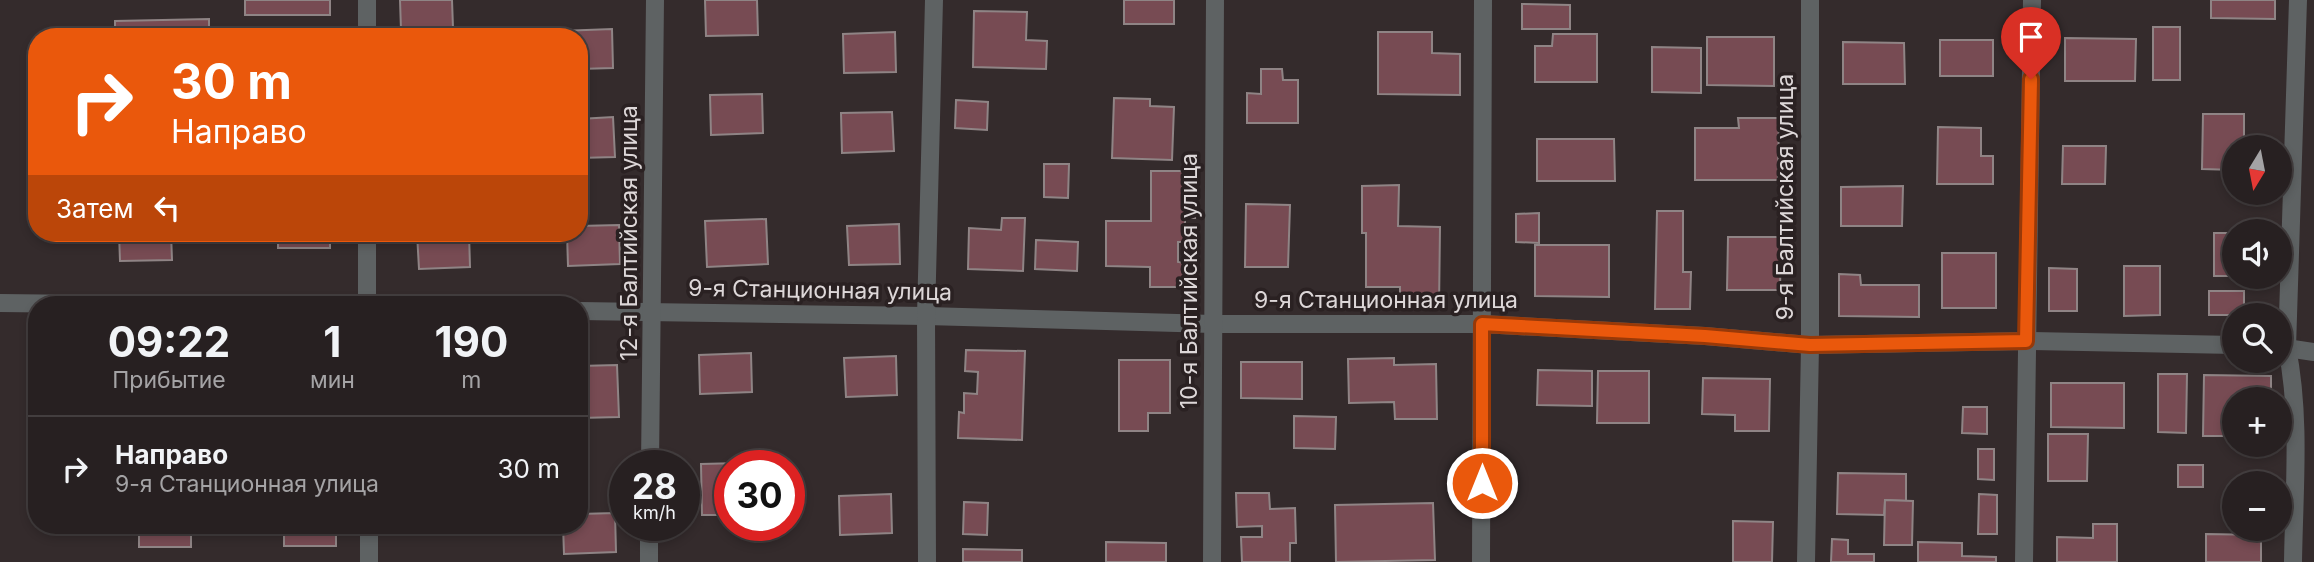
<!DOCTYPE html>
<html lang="ru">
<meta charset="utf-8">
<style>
:root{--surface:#272021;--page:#332d2e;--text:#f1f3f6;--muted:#a4a3a5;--line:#433e3f}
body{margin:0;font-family:Inter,sans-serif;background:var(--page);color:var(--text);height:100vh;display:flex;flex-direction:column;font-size:26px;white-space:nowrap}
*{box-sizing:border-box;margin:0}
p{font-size:23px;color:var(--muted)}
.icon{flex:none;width:38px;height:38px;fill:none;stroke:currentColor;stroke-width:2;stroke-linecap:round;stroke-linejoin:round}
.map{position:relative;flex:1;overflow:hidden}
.drawer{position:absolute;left:28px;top:296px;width:560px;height:238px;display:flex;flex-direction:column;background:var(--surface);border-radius:28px;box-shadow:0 4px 10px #0003,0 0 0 2px var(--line)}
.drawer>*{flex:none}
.top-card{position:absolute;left:28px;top:28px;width:560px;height:214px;border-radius:28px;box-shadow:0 4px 10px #0003,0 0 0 2px var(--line);background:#ea580c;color:#fff;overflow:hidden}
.needle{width:46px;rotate:190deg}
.controls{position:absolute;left:2222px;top:135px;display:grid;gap:14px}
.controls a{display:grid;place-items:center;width:70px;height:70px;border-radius:50%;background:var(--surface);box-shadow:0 4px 10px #0003,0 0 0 2px var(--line);font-size:35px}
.speed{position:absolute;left:609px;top:450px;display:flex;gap:14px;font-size:35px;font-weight:700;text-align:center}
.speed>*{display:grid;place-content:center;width:91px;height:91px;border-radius:50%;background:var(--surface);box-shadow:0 4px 10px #0003,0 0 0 2px var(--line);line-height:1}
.speed small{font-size:18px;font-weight:400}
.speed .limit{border:10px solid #d22;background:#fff;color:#111}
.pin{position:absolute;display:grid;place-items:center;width:60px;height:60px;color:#fff;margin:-72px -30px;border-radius:50% 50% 50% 0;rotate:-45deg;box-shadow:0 0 7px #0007}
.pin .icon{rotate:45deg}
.me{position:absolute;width:77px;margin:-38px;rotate:0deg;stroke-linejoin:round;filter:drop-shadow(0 0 5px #0008)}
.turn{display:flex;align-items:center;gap:24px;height:147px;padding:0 28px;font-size:32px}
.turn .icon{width:91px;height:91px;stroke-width:2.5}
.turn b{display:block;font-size:49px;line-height:60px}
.then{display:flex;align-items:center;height:66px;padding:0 28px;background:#0003;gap:14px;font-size:26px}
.eta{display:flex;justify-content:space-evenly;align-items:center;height:119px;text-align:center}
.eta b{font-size:42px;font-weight:700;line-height:49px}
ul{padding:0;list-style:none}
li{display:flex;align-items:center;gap:21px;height:105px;padding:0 28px;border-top:2px solid var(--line)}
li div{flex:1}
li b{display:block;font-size:26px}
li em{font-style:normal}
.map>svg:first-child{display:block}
</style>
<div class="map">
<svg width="2314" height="562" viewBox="0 0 2314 562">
<rect width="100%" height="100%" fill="#342b2c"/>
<!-- building -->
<g fill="#774b53" stroke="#8f8485" stroke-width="2">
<rect x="245" y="0" width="85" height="15"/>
<path d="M400 0H452L453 28 401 30Z"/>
<path d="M705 0H757L758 35 706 36Z"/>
<rect x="1124" y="0" width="50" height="24"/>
<path d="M2211 0H2275V19L2211 18Z"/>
<path d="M1522 4 1570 5V29H1522Z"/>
<path d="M974 11 1027 12 1026 40 1047 41 1046 69 973 67Z"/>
<path d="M209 19V37H115V21Z"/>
<rect x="2153" y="27" width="27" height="53"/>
<path d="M612 29 613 68 579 69V37H560V31Z"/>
<path d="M895 32 896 72 844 73 843 34Z"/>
<path d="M1378 32H1432V53L1460 54V95L1378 94Z"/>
<path d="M1553 34H1597V82H1535V46H1552Z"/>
<path d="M1707 37H1774V86L1707 85Z"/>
<path d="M2065 38 2136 39 2135 81H2065Z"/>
<rect x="1940" y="40" width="53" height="36"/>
<path d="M1843 42 1904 43 1905 84H1843Z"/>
<path d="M1652 47 1701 48V93L1652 92Z"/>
<path d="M1261 69H1282L1283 80H1298V123H1247V93L1261 94Z"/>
<path d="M762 94 763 133 711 135 710 95Z"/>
<path d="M1114 98 1150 99V106L1174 107 1172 160 1112 158Z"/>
<path d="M956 100 988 102 987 130 955 128Z"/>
<path d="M892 112 894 151 842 153 841 113Z"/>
<path d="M2203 114H2244V147H2235V170L2202 169Z"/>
<path d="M613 117 615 157 579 158V119Z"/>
<path d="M1738 118H1779L1778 180H1695V128H1739Z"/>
<path d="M1938 127 1981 128V156H1993V184H1937Z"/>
<path d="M1537 139H1614L1615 181H1537Z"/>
<path d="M2063 146H2106L2105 184H2062Z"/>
<path d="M1044 164H1069L1068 198 1044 197Z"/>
<path d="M1151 171H1195V218H1185V242H1178V262L1185 263V287H1150V267L1106 266V221H1151Z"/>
<path d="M1399 185 1398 226 1440 227 1439 308H1400V287H1366V233H1362V186Z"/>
<path d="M1903 186 1902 226H1841V187Z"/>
<path d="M1246 204 1290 205 1288 267H1245Z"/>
<path d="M1657 211H1683V272H1691L1690 309H1655Z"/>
<path d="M1539 213V243L1516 242V214Z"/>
<path d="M1002 218H1025L1023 271 968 269 969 228 1001 230Z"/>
<path d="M766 219 768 264 707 267 705 221Z"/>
<path d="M899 224 900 264 849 265 847 226Z"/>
<path d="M619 225 620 264 568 266 567 233H579V226Z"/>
<path d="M119 233H171L172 260 120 261Z"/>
<rect x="278" y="233" width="52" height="15"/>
<path d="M417 233H469L470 267 419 269Z"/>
<rect x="2214" y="233" width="21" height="43"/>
<path d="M1728 237H1781L1780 290H1727Z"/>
<path d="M1036 240 1078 242 1077 271 1035 269Z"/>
<path d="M1535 245H1609V297L1535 296Z"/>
<rect x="1942" y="253" width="54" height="55"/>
<path d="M2124 266H2160V315L2124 316Z"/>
<path d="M2049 268 2077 269V311H2049Z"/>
<path d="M1839 274 1860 275 1861 285H1919V317L1839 316Z"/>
<rect x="2209" y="291" width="35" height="24"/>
<path d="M966 350 1025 351 1022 440 958 438 959 412 964 413V393L977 394 978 372 965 371Z"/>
<path d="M751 353 752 392 700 394 699 355Z"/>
<path d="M896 356 897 395 846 397 844 358Z"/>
<path d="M1394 358V365L1436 364 1437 419H1395L1394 402 1349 403 1348 359Z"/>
<path d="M1119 360H1170V413H1148V431H1119Z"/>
<path d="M1241 362H1302V399L1241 398Z"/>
<path d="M617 365 619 417 580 418 579 366Z"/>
<path d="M1538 370 1592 371V406L1537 405Z"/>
<path d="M1598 371H1649V423H1597Z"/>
<path d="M2158 374H2187L2186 433 2158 432Z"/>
<path d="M2204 375 2271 376V399H2235V425H2232V436H2203Z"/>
<path d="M1703 378 1770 379 1769 431H1735V415L1702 414Z"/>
<path d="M2051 383H2124V428L2051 427Z"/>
<path d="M1963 407H1987V434L1962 433Z"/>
<path d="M1294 416 1336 417 1335 449 1294 448Z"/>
<path d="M2048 434H2088L2087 481H2048Z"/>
<path d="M1978 449H1994V480L1978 479Z"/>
<path d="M740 463V466H730V515H702L701 464Z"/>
<rect x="2178" y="465" width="25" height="22"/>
<path d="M1838 473 1906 474V501L1885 500 1884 515 1837 514Z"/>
<path d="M1236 493H1269L1270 509 1295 508 1296 543H1290V562H1242L1241 537H1262V526L1237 527Z"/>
<path d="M891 494 892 533 840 535 839 496Z"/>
<path d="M1979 494 1997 495V534H1978Z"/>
<path d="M1885 500 1913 501 1912 545H1884Z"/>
<path d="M964 502 988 503 987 535 963 534Z"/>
<path d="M1433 503 1435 560 1336 562 1335 505Z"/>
<path d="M615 513 616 552 564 554 563 525H579V514Z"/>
<path d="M1733 521 1773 522 1772 562H1733Z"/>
<path d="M2093 524H2117V562H2057V537L2093 538Z"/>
<rect x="139" y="525" width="52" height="22"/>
<rect x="284" y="525" width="52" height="21"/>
<path d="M420 525H471L420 527Z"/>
<path d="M2206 534 2261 535V562H2206Z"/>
<path d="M1832 539 1848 540V554H1874V562H1831Z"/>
<path d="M1106 542 1166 543V562H1106Z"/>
<path d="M1918 542 1962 543V556L1996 557V562H1918Z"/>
<path d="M963 549 1022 550V562H963Z"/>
</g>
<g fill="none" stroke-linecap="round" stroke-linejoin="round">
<!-- minor -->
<g stroke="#5e6263" stroke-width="18">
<path d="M367 0V37"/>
<path d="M367 233V304"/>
<path d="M0 303 87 304"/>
<path d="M579 311 926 316 1213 324H1482L1705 336 1810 345 2026 341 2235 345"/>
<path d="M2280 347 2314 352"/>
<path d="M650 466 655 0"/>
<path d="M369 525V562"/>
<path d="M649 562V525"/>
<path d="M927 562 926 316 934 0"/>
<path d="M1212 562 1215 0"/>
<path d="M1481 562 1483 0"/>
<path d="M1806 562 1810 345V0"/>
<path d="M2024 562 2032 0"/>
<path d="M2293 562C2294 491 2301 418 2287 348L2298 0"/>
</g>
</g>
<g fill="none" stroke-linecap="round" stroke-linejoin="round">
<defs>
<path id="route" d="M1482 483V324L1705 336 1810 345 2026 341 2031 79"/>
</defs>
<!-- route casing -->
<use href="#route" stroke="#983908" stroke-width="18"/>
<!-- route -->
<use href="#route" stroke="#ea580c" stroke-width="12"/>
</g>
<g text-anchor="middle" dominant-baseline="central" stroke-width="7" stroke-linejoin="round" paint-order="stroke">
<!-- street labels -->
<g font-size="23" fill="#ddd7d8" stroke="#2a2122">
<text transform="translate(1785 197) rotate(-90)">9-я Балтийская улица</text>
<text transform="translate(629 233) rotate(-90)">12-я Балтийская улица</text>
<text transform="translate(1189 281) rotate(-90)">10-я Балтийская улица</text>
<text transform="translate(820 290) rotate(1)">9-я Станционная улица</text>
<text x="1386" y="300">9-я Станционная улица</text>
</g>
</g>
</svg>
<div class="controls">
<a><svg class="needle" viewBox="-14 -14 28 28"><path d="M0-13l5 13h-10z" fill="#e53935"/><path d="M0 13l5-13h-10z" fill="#a4a3a5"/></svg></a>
<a><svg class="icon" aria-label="sound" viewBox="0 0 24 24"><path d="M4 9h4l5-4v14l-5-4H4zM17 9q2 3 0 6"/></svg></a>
<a><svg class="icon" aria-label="search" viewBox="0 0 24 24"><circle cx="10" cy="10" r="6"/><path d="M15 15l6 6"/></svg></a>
<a>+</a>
<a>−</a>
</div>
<div class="speed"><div>28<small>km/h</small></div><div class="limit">30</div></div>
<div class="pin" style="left:2031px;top:79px;background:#d93025"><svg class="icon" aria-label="arrive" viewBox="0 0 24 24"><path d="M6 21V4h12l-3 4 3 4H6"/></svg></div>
<svg class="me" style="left:1482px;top:483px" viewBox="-20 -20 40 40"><circle r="17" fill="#ea580c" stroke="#fff" stroke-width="3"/><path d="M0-11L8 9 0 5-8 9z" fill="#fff"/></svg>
<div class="top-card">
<div class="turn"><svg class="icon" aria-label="right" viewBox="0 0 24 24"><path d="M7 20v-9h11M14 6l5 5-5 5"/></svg><div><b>30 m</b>Направо</div></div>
<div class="then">Затем<svg class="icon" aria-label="left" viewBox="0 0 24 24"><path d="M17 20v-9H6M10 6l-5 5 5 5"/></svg></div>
</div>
<section class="drawer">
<div class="eta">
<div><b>09:22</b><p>Прибытие</p></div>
<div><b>1</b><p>мин</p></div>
<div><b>190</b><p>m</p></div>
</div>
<ul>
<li><svg class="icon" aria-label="right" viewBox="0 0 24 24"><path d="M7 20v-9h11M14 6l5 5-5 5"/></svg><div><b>Направо</b><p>9-я Станционная улица</p></div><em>30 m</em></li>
</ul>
</section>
</div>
